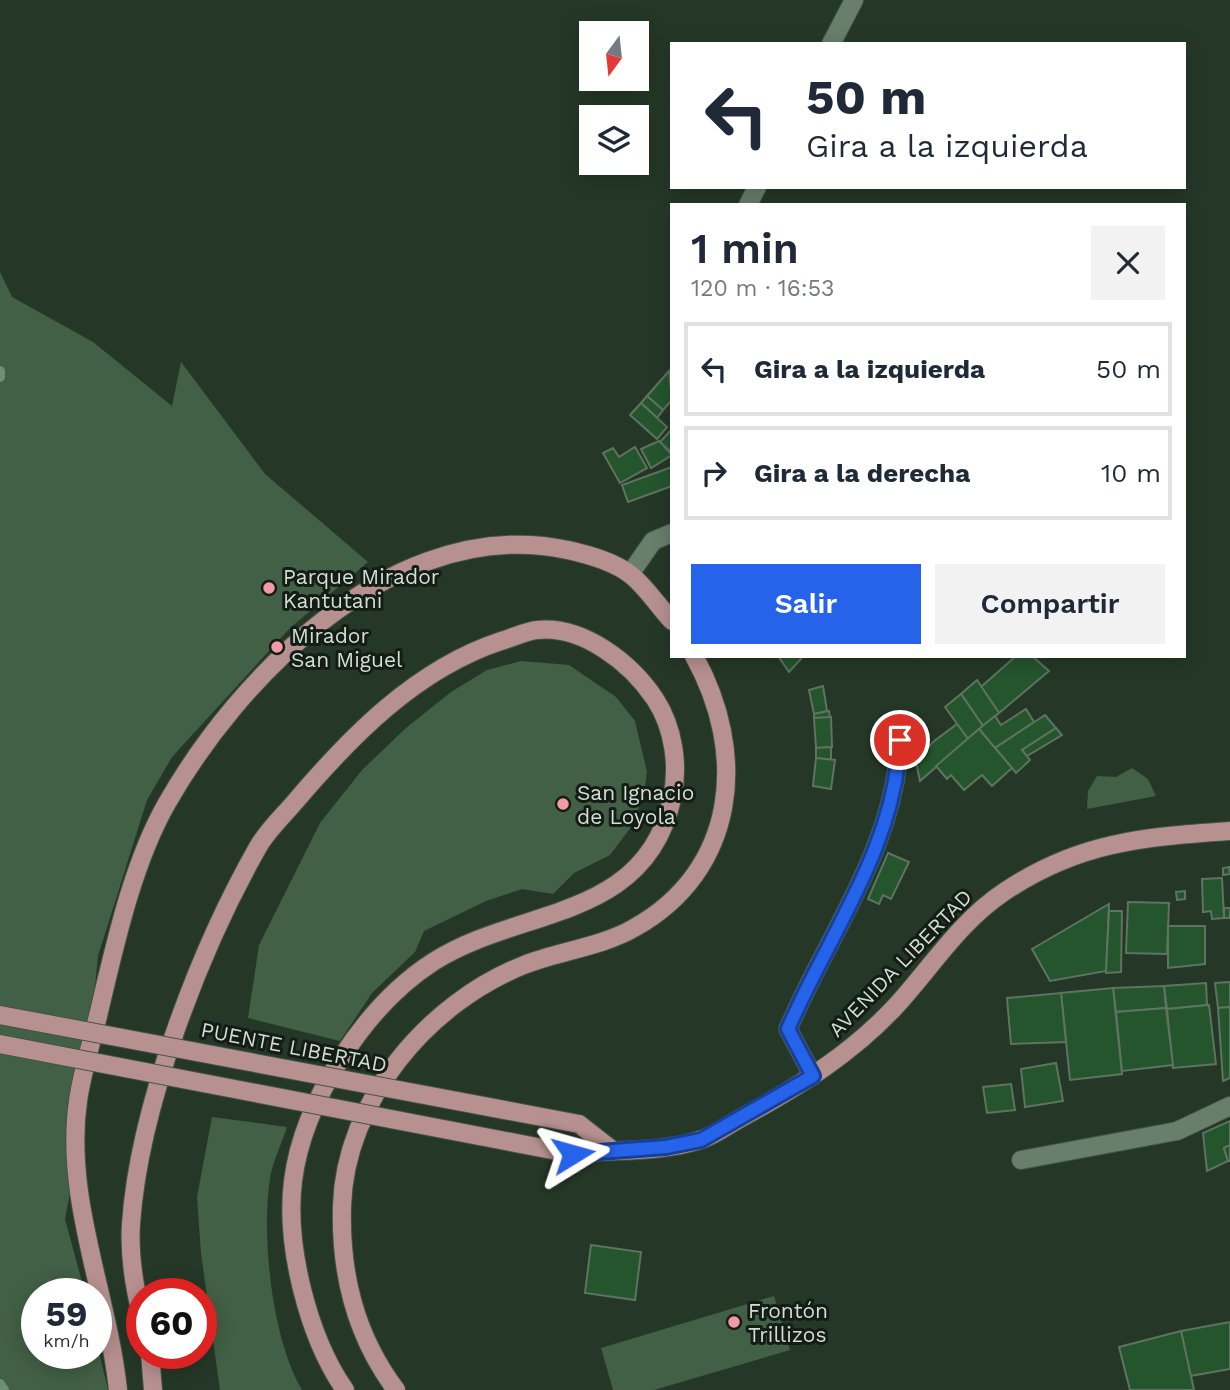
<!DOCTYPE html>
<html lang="es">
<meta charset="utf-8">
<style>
:root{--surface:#fff;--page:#f2f2f3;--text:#1f2937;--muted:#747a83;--line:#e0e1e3;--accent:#2563eb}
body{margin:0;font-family:"Work Sans",sans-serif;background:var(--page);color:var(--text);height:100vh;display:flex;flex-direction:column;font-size:26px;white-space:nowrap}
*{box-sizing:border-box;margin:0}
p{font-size:23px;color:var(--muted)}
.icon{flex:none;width:38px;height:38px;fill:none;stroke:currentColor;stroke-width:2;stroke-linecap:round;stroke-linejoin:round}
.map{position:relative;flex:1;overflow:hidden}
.panel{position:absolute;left:670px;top:203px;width:516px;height:455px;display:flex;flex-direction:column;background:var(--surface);border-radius:0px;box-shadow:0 4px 18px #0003}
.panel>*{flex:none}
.banner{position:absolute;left:670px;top:42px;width:516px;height:147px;border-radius:0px;box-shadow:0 4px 18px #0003;background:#fff;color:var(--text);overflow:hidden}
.needle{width:46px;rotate:195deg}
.tools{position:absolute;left:579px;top:21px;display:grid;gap:14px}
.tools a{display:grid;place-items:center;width:70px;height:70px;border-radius:0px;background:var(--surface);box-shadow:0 4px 18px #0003;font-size:35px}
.speed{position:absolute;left:21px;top:1278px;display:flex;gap:14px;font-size:35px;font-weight:700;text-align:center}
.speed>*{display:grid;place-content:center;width:91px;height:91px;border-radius:50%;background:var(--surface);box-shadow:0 4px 18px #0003;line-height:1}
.speed small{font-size:18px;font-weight:400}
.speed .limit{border:10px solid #d22;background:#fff;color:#111}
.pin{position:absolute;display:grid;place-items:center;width:60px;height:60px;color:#fff;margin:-30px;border:4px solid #fff;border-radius:50%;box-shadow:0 2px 7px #0007}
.me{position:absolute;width:77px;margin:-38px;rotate:82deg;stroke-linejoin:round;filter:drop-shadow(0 0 5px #0008)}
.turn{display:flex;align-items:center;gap:24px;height:147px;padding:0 21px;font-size:32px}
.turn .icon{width:91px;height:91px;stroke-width:2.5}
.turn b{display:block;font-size:49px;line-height:60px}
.round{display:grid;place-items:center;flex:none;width:74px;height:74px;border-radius:0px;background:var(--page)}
.summary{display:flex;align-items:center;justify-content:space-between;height:119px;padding:0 21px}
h1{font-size:42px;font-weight:600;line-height:52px}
.cta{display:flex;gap:14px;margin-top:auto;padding:14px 21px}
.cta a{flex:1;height:80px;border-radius:0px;background:var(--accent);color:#fff;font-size:28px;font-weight:600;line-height:80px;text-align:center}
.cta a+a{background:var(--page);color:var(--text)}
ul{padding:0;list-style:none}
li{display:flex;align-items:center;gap:21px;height:94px;margin:0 14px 10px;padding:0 7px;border:4px solid var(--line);border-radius:0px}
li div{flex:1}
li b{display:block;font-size:26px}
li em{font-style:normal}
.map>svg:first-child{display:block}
</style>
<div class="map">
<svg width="1230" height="1390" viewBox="0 0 1230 1390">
<rect width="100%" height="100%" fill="#253827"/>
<!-- green -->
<g fill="#426045">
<path d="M0 272 12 297 93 342 172 406 181 362 265 474 368 562 290 628 172 757 147 800 98 956 79 1146 65 1219 85 1293H37V1353H96V1339L108 1390H0Z"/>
<path d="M521 661 569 665 616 697 635 721 647 772 643 798 629 830 610 855 574 873 553 894 522 889 486 901 424 931 415 952 372 993 340 1041 248 1018 259 945 320 823 362 770 406 728 451 692 487 670Z"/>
<path d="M1132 768 1148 779 1156 796 1087 809 1088 791 1097 776 1116 777Z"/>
<path d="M212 1117 287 1127C282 1143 273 1161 270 1178 261 1237 272 1339 302 1390H220L201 1253 197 1197Z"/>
<path d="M774 1296 790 1350 654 1390H613L601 1348Z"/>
</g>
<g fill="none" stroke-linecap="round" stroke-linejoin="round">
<!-- stream -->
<g stroke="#6b9170" stroke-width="10">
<path d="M0 371V377"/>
<path d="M0 1384 4 1390"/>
</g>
</g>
<!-- building -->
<g fill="#24552d" stroke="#5e7360" stroke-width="2">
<path d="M669 371 672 400 663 410 647 396Z"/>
<path d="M647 396 663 410 657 418 641 403Z"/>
<path d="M641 403 667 427 657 439 630 415Z"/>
<path d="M672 429V453L660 442Z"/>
<path d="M659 441 672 455 651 468 641 449Z"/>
<path d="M635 447 647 468 620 483 603 453 613 448 619 457Z"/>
<path d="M672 467V486L628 502 622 485Z"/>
<path d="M778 656H799L801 659 789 672Z"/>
<path d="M1016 656H1032L1049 671 999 713 981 687Z"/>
<path d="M977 680 999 713 983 726 961 694Z"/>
<path d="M823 686 827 711 814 714 809 690Z"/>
<path d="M961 694 983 726 968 739 945 707Z"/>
<path d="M1026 709 1034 722 995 748 979 729 995 716 1001 725Z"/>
<path d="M829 711 830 718H814V714Z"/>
<path d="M1045 715 1056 728 1022 750 1030 760 1016 773 995 748Z"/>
<path d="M831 717 832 747 816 748 814 718Z"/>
<path d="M957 724 968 739 920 781 916 762 933 742Z"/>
<path d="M1056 728 1062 735 1027 756 1022 750Z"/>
<path d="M979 729 1012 768 992 786 982 775 964 790 951 775 947 779 936 766Z"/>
<path d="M831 747V760L816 758V748Z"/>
<path d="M816 758 835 760 831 789 813 786Z"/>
<path d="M888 853 909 862 891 899 883 895 879 904 868 899Z"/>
<path d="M1229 867 1230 874 1223 875V868Z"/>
<path d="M1222 878 1224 918 1212 919 1211 911 1203 912 1202 879Z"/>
<path d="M1185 891V899L1177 900 1176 892Z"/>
<path d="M1128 902 1169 903 1167 954 1126 953Z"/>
<path d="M1109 904 1106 971 1050 981 1032 949Z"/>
<rect x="1224" y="908" width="6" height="10"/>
<path d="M1109 911H1122L1121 972 1106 973Z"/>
<path d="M1168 926H1205V964L1168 968Z"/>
<path d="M1230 982V1007L1218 1008 1215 983Z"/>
<path d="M1206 983 1207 1005 1167 1009 1164 986Z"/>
<path d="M1164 986 1166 1008 1116 1012 1113 988Z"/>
<path d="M1113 988 1122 1074 1070 1080 1061 993Z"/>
<path d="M1061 993 1066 1042 1011 1044 1007 998Z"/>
<path d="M1209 1005 1216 1064 1173 1068 1167 1009Z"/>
<path d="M1230 1007V1078L1223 1081 1218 1008Z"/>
<path d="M1166 1008 1173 1065 1122 1071 1116 1012Z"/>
<path d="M1056 1063 1063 1101 1025 1107 1021 1069Z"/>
<path d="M1011 1084 1015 1110 987 1113 983 1087Z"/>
<path d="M1230 1121V1145L1224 1148 1228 1161 1207 1171 1203 1133Z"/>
<path d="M1230 1145V1161H1228L1224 1148Z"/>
<path d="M591 1245 641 1252 635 1300 585 1293Z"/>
<path d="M1230 1322V1369L1190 1376 1181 1331Z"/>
<path d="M1181 1331 1194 1390H1130L1119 1347Z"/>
</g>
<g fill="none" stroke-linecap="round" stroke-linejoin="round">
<defs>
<g id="minor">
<path d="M831 44 854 0"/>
<path d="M748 205 757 187"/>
<path d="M630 574 653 541 672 533"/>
<path d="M813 1076 788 1029C829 933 895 848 900 740"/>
<path d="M1021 1160 1177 1131 1230 1106"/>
</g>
<g id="major">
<path d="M579 1124 611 1149"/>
<path d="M573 1154C614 1149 660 1153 700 1140 714 1136 728 1125 741 1118 798 1087 851 1054 895 1007 931 968 959 922 1004 892 1078 842 1143 837 1230 831"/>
<path d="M142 1318C135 1290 129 1253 131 1224 139 1107 200 949 258 847 267 831 282 817 294 803 351 736 416 669 501 641 512 638 526 631 537 630 583 625 631 663 655 699 674 728 679 766 672 799 645 922 518 907 433 962 365 1006 303 1101 293 1181 285 1245 308 1337 345 1390"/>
<path d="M150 1353 153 1390"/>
<path d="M118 1390C108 1294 64 1199 78 1101 82 1073 91 1044 98 1016 114 949 132 864 167 803 239 677 385 529 543 546 568 549 610 558 631 575 646 587 659 607 672 621"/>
<path d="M396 1390C355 1335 340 1274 342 1206 345 1101 428 1003 524 965 559 951 601 947 634 928 738 870 748 753 694 656"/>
</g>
</defs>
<!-- minor casing -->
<use href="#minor" stroke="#445447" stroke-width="20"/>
<!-- major casing -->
<use href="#major" stroke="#445447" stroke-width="20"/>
<!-- minor -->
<use href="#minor" stroke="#697e6b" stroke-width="18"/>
<!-- major -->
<use href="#major" stroke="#b79190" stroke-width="18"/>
<defs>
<g id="major-bridge">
<path d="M0 1015 579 1124"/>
<path d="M0 1044 573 1154"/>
</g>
</defs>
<!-- major-bridge casing -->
<use href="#major-bridge" stroke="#445447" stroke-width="20" stroke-linecap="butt"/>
<!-- major-bridge -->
<use href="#major-bridge" stroke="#b79190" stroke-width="18"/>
</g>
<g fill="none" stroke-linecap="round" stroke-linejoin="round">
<defs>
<path id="route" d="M573 1154 666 1147 701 1140 813 1076 788 1029C829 934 895 848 900 740"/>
</defs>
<!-- route casing -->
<use href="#route" stroke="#184099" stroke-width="18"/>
<!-- route -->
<use href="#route" stroke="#2563eb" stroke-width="12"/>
</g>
<!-- markers -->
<g fill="#f39aa7" stroke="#141d15" stroke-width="2.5">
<circle cx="269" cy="588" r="7"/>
<circle cx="277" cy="647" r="7"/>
<circle cx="563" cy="804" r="7"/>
<circle cx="734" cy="1322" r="7"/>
</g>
<g text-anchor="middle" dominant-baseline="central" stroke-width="6" stroke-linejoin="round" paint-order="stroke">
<!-- poi labels -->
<g font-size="21" fill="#d2ded3" stroke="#141d15" text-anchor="start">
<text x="283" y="576">Parque Mirador<tspan x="283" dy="24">Kantutani</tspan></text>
<text x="291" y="635">Mirador<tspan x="291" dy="24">San Miguel</tspan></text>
<text x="577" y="792">San Ignacio<tspan x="577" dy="24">de Loyola</tspan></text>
<text x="748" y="1310">Frontón<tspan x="748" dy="24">Trillizos</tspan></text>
</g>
<!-- street labels -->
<g font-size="21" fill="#d2ded3" stroke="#141d15">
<text transform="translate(900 963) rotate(-46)">AVENIDA LIBERTAD</text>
<text transform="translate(294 1047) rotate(11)">PUENTE LIBERTAD</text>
</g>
</g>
</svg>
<div class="tools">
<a><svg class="needle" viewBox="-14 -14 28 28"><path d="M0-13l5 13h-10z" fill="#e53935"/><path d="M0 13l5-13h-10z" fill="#747a83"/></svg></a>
<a><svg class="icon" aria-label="layers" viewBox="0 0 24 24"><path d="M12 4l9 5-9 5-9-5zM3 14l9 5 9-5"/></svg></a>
</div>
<div class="speed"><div>59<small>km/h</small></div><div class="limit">60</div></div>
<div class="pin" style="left:900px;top:740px;background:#d93025"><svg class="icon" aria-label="arrive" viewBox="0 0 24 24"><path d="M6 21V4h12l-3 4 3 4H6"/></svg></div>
<svg class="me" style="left:573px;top:1154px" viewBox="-20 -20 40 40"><path d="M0-17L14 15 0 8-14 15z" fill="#2563eb" stroke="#fff" stroke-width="4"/></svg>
<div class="banner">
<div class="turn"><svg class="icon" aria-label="left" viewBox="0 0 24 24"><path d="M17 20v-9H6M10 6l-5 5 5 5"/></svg><div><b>50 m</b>Gira a la izquierda</div></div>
</div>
<section class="panel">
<div class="summary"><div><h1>1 min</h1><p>120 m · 16:53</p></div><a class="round"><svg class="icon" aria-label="close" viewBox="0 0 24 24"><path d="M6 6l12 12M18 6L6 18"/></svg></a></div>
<ul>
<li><svg class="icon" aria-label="left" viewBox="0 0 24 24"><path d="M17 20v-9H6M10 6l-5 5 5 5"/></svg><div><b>Gira a la izquierda</b></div><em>50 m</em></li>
<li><svg class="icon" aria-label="right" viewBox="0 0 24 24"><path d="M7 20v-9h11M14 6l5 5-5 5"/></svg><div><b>Gira a la derecha</b></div><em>10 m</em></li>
</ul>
<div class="cta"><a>Salir</a><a>Compartir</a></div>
</section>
</div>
